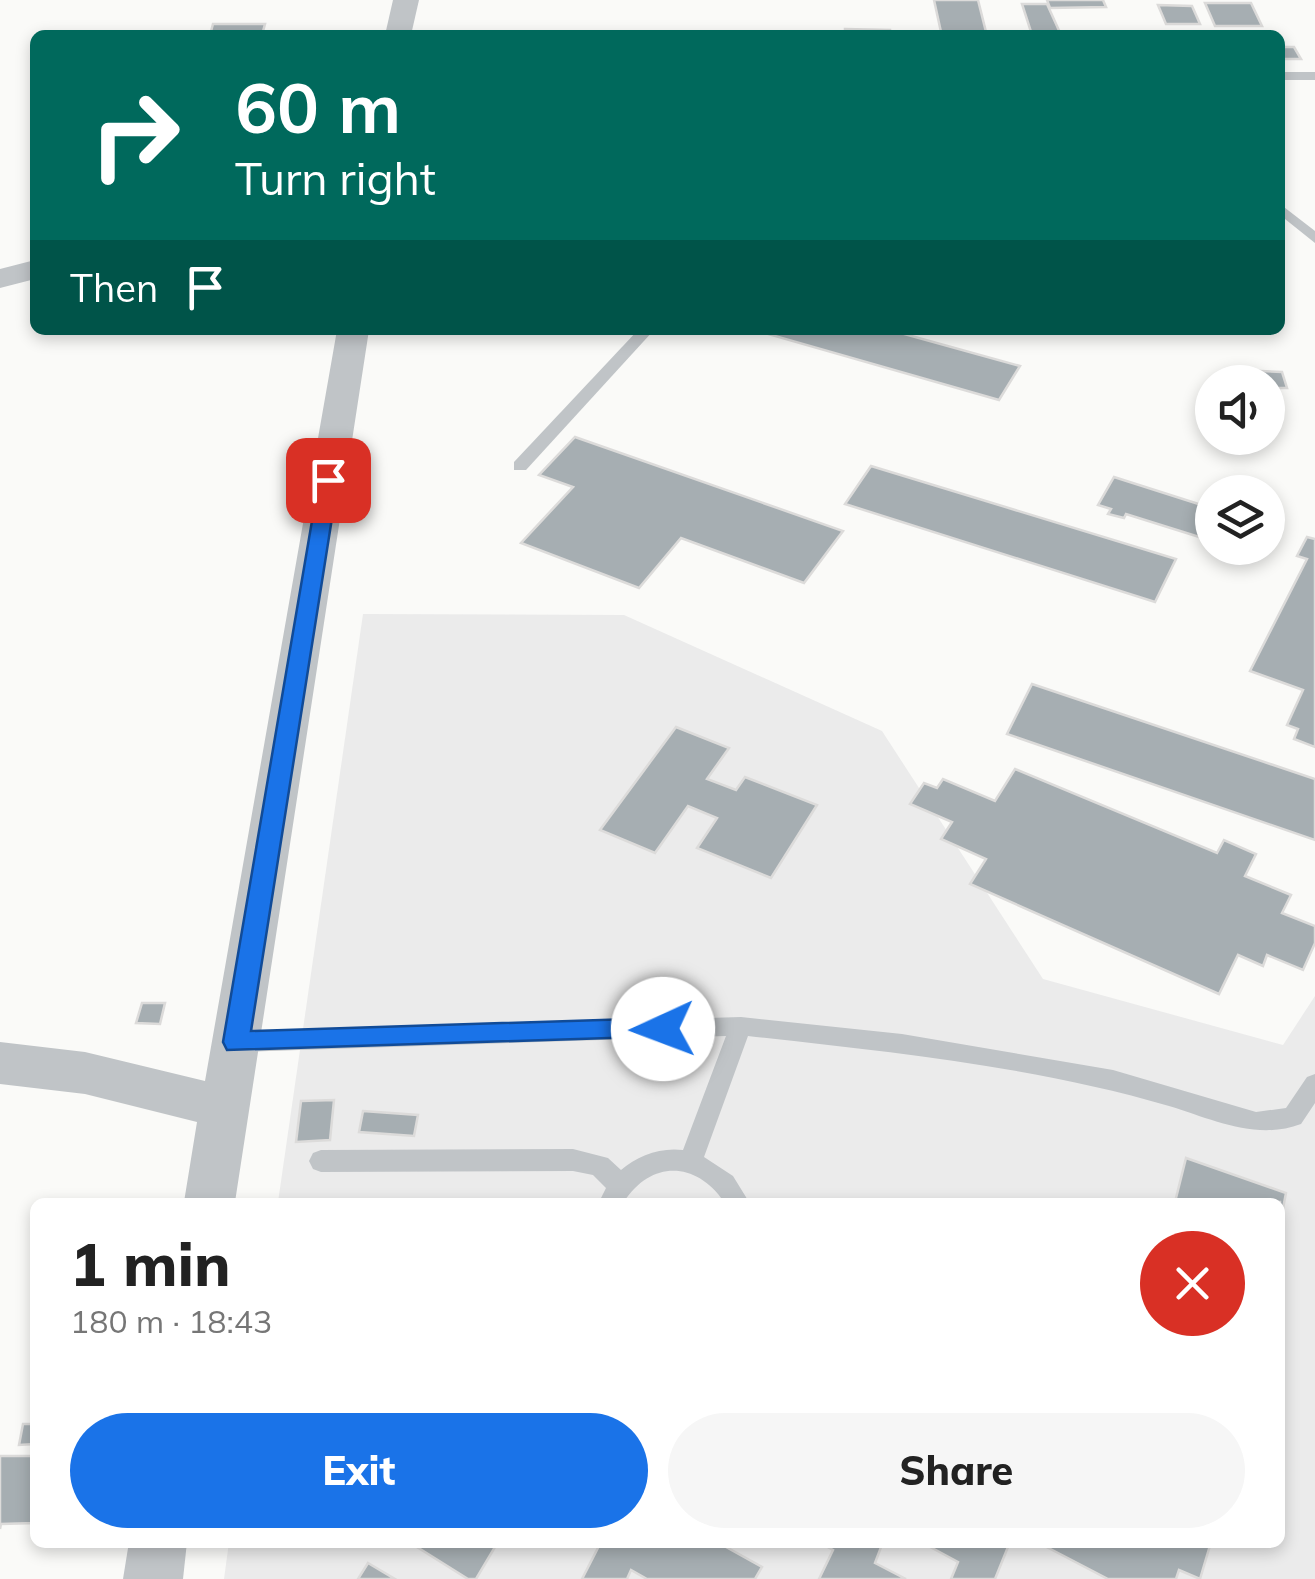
<!DOCTYPE html>
<meta charset="utf-8">
<style>
:root{--surface:#fff;--page:#f6f6f6;--text:#222;--muted:#767676;--accent:#1a73e8}
body{margin:0;font-family:Mulish,sans-serif;background:var(--page);color:var(--text);height:100vh;display:flex;flex-direction:column;font-size:38px;white-space:nowrap}
*{box-sizing:border-box;margin:0}
p{font-size:32px;color:var(--muted)}
.icon{flex:none;width:55px;height:55px;fill:none;stroke:currentColor;stroke-width:2;stroke-linecap:round;stroke-linejoin:round}
.map{position:relative;flex:1;overflow:hidden}
.sheet{position:absolute;left:30px;top:1198px;width:1255px;height:350px;display:flex;flex-direction:column;background:var(--surface);border-radius:15px;box-shadow:0 5px 15px #0003}
.sheet>*{flex:none}
.top-card{position:absolute;left:30px;top:30px;width:1255px;height:305px;border-radius:15px;box-shadow:0 5px 15px #0003;background:#00695c;color:#fff;overflow:hidden}
.controls{position:absolute;left:1195px;top:365px;display:grid;gap:20px}
.controls a{display:grid;place-items:center;width:90px;height:90px;border-radius:50%;background:var(--surface);box-shadow:0 5px 15px #0003;font-size:50px}
.pin{position:absolute;display:grid;place-items:center;width:85px;height:85px;color:#fff;margin:-42px;border-radius:20px;box-shadow:0 5px 15px #0006}
.me{position:absolute;width:110px;margin:-55px;rotate:268deg;stroke-linejoin:round;filter:drop-shadow(0 0 8px #0008)}
.turn{display:flex;align-items:center;gap:35px;height:210px;padding:0 40px;font-size:45px}
.turn .icon{width:130px;height:130px;stroke-width:2.5}
.turn b{display:block;font-size:70px;line-height:85px}
.then{display:flex;align-items:center;height:95px;padding:0 40px;background:#0003;gap:20px;font-size:38px}
.round{display:grid;place-items:center;flex:none;width:105px;height:105px;border-radius:52px;background:var(--page)}
.summary{display:flex;align-items:center;justify-content:space-between;height:170px;padding:0 40px}
h1{font-size:60px;font-weight:800;line-height:75px}
.primary-button{display:flex;gap:20px;margin-top:auto;padding:20px 40px}
.primary-button a{flex:1;height:115px;border-radius:60px;background:var(--accent);color:#fff;font-size:40px;font-weight:800;line-height:115px;text-align:center}
.primary-button a+a{background:var(--page);color:var(--text)}
.map>svg:first-child{display:block}
</style>
<div class="map">
<svg width="1315" height="1579" viewBox="0 0 1315 1579">
<rect width="100%" height="100%" fill="#fafaf8"/>
<!-- built -->
<path fill="#ebebeb" d="M363 614 624 615 882 731 1043 979 1283 1045 1315 996V1579H224L229 1542H1280V1202H278Z"/>
<!-- building -->
<g fill="#a6aeb2" stroke="#dcdbda" stroke-width="2.5">
<path d="M934 0H978L986 32H941Z"/>
<path d="M1047 0H1103L1106 7 1050 8Z"/>
<path d="M1205 3H1251L1262 26H1215Z"/>
<path d="M1022 4H1047L1061 35H1032Z"/>
<path d="M1158 5 1192 6 1200 24H1166Z"/>
<path d="M213 24H265L262 35H210Z"/>
<path d="M845 29 890 30V35H845Z"/>
<path d="M1280 47H1294L1301 59H1280Z"/>
<path d="M754 330H890L1020 366 999 400Z"/>
<path d="M1260 371 1282 372 1287 388H1268Z"/>
<path d="M575 437 843 531 804 583 681 538 639 588 521 543 573 487 539 475Z"/>
<path d="M871 466 1176 559 1155 602 845 504Z"/>
<path d="M1114 477 1208 507 1201 520 1212 523V541L1126 514 1124 518 1108 514 1111 509 1098 505Z"/>
<path d="M1307 537 1315 539V747L1294 739 1298 729 1287 725 1303 690 1250 671 1307 559 1297 556Z"/>
<path d="M1032 684 1315 779V840L1007 734Z"/>
<path d="M676 727 729 748 707 779 736 790 745 777 817 805 771 878 697 848 717 818 688 806 655 853 600 830Z"/>
<path d="M1015 769 1217 853 1224 840 1256 854 1245 876 1291 895 1282 913 1315 926V943L1303 970 1267 955 1263 966 1238 955 1219 994 970 884 986 859 941 839 952 822 910 804 924 783 937 788 943 779 995 801Z"/>
<path d="M142 1003H165L160 1024 136 1023Z"/>
<path d="M334 1100 330 1140 296 1142 301 1101Z"/>
<path d="M363 1111 418 1115 414 1136 359 1132Z"/>
<path d="M1186 1158 1286 1193 1280 1224V1202H1175Z"/>
<path d="M23 1424H35V1444L19 1445Z"/>
<path d="M0 1456H35V1523L1 1524 0 1529Z"/>
<path d="M409 1542H498L476 1579H468Z"/>
<path d="M601 1542H717L762 1567 755 1579H647L631 1570 627 1579H582Z"/>
<path d="M819 1542H883L875 1563 906 1579H819L833 1550Z"/>
<path d="M921 1542H1010L995 1579H951L958 1562Z"/>
<path d="M1037 1542H1211L1200 1579 1179 1570 1176 1579H1108Z"/>
<path d="M368 1563 395 1579H358Z"/>
</g>
<g fill="none" stroke-linecap="round" stroke-linejoin="round">
<!-- service -->
<g fill="#c0c4c7" fill-rule="evenodd">
<rect x="1280" y="72" width="35" height="8"/>
<path d="M1280 204 1315 231V243L1280 215Z"/>
<path d="M638 330H654L526 470H514V462Z"/>
<path d="M741 1017 902 1034 1113 1070 1256 1112 1286 1108 1307 1077 1315 1074V1103L1301 1124C1256 1141 1212 1119 1169 1106 1033 1066 889 1052 748 1036L704 1157 733 1176 749 1202H724C696 1161 651 1160 624 1202H599L606 1188 593 1175 573 1171 321 1172 313 1169 309 1161 313 1153 321 1150 573 1149 608 1158 621 1170C637 1156 660 1147 683 1150L726 1036 236 1052 228 1049 225 1042 228 1035 236 1032Z"/>
</g>
<!-- minor -->
<g fill="#c0c4c7" fill-rule="evenodd">
<path d="M393 0H419L411 35H385Z"/>
<path d="M35 260V279L0 288V269Z"/>
<path d="M337 330H369L235 1202H184L197 1122 85 1094 0 1084V1042L85 1052 205 1081Z"/>
<path d="M129 1542H187L183 1579H123Z"/>
</g>
</g>
<!-- route -->
<path fill="#1a73e8" stroke="#114b97" stroke-width="2.5" d="M328 474 338 480 251 1031 663 1018 676 1029 672 1036 227 1050 223 1042 319 480Z"/>
</svg>
<div class="controls">
<a><svg class="icon" aria-label="sound" viewBox="0 0 24 24"><path d="M4 9h4l5-4v14l-5-4H4zM17 9q2 3 0 6"/></svg></a>
<a><svg class="icon" aria-label="layers" viewBox="0 0 24 24"><path d="M12 4l9 5-9 5-9-5zM3 14l9 5 9-5"/></svg></a>
</div>
<div class="pin" style="left:328px;top:480px;background:#d93025"><svg class="icon" aria-label="arrive" viewBox="0 0 24 24"><path d="M6 21V4h12l-3 4 3 4H6"/></svg></div>
<svg class="me" style="left:663px;top:1029px" viewBox="-20 -20 40 40"><circle r="19" fill="#fff"/><path d="M0-13L10 11 0 6-10 11z" fill="#1a73e8"/></svg>
<div class="top-card">
<div class="turn"><svg class="icon" aria-label="right" viewBox="0 0 24 24"><path d="M7 20v-9h11M14 6l5 5-5 5"/></svg><div><b>60 m</b>Turn right</div></div>
<div class="then">Then<svg class="icon" aria-label="arrive" viewBox="0 0 24 24"><path d="M6 21V4h12l-3 4 3 4H6"/></svg></div>
</div>
<section class="sheet">
<div class="summary"><div><h1>1 min</h1><p>180 m · 18:43</p></div><a class="round" style="background:#d93025;color:#fff"><svg class="icon" aria-label="close" viewBox="0 0 24 24"><path d="M6 6l12 12M18 6L6 18"/></svg></a></div>
<div class="primary-button"><a>Exit</a><a>Share</a></div>
</section>
</div>
